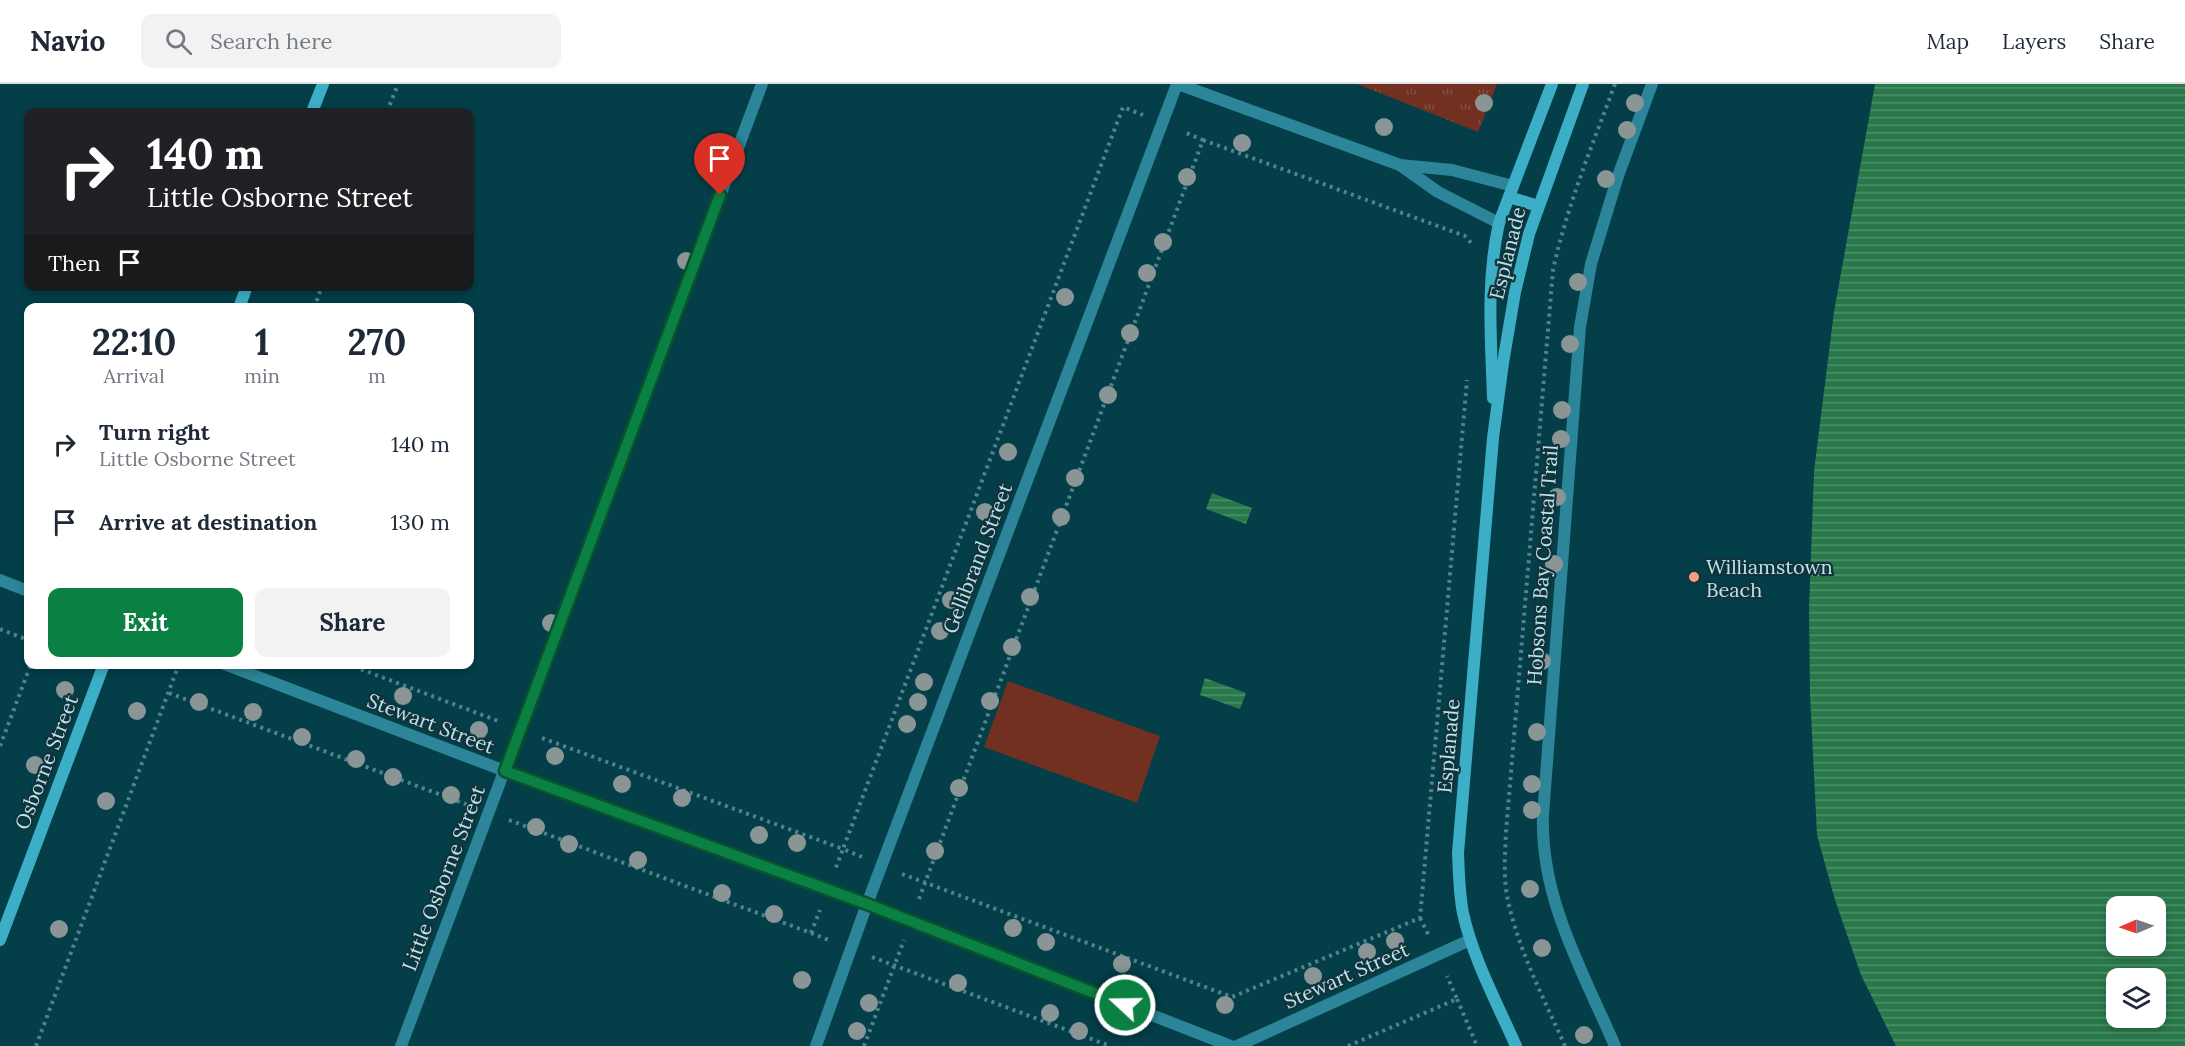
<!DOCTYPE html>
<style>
:root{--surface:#fff;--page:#f2f2f3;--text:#1f2937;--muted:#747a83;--line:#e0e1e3;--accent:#0b8043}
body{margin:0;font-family:Lora,serif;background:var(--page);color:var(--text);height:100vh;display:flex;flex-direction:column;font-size:22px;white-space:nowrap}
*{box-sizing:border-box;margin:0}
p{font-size:20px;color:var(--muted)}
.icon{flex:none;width:33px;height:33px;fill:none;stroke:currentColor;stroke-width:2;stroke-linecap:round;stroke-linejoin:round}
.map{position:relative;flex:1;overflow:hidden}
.panel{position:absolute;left:24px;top:219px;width:450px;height:366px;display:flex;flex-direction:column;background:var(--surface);border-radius:12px;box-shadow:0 3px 9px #0003}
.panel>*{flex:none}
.top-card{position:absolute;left:24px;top:24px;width:450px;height:183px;border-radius:12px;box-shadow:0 3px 9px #0003;background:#202124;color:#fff;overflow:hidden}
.needle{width:39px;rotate:268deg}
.buttons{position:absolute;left:2106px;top:812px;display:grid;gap:12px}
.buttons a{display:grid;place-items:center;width:60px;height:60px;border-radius:12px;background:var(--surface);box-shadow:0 3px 9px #0003;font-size:30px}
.pin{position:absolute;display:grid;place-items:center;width:51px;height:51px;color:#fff;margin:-62px -26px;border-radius:50% 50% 50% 0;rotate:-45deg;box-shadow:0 0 6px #0007}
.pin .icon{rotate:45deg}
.me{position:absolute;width:66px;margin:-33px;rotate:291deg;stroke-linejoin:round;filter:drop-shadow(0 0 4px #0008)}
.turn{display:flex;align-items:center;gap:21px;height:126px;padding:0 24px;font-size:27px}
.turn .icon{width:78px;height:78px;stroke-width:2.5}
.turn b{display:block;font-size:42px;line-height:51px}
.then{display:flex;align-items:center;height:57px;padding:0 24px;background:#0003;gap:12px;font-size:22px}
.eta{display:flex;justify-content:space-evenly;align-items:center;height:102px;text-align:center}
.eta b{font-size:36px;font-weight:800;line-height:42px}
.primary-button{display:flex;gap:12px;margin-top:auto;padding:12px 24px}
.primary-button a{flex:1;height:69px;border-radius:12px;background:var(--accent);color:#fff;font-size:24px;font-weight:800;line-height:69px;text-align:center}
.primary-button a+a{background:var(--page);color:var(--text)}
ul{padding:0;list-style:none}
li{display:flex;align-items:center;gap:18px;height:78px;padding:0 24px}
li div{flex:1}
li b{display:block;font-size:22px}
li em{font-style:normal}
header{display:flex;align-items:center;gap:36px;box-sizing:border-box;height:84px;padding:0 30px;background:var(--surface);border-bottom:2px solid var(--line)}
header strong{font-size:28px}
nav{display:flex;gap:33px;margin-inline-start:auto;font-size:21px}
.search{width:420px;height:54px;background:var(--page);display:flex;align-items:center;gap:15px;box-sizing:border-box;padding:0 21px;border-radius:12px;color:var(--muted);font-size:22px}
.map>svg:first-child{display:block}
</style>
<header>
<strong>Navio</strong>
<div class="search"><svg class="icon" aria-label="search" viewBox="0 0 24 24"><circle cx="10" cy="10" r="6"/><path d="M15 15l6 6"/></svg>Search here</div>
<nav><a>Map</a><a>Layers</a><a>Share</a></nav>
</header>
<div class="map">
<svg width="2185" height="962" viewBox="0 0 2185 962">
<defs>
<pattern id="park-tufts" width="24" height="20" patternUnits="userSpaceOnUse" patternTransform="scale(1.5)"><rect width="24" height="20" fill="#723021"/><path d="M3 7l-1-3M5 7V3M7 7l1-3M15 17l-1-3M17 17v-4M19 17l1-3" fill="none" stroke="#844e42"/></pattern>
<pattern id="water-rules" width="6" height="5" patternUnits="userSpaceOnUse" patternTransform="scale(1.5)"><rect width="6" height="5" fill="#29784a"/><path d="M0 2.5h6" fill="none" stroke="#50916d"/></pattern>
</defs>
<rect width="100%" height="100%" fill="#033e49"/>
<!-- park -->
<path fill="url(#park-tufts)" d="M1357 0H1497L1478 48Z"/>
<!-- pitch -->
<path fill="#723021" d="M1008 597 1160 652 1137 719 984 663Z"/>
<!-- water -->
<g fill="url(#water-rules)" fill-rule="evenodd">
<path d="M1875 0H2185V962H1896L1861 891 1835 816 1817 751 1810 610 1809 526 1814 387 1834 228ZM2116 822H2156V861H2116ZM2116 894H2156V933H2116Z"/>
<path d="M1212 409 1252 424 1246 440 1206 425Z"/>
<path d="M1205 594 1246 609 1240 625 1200 611Z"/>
</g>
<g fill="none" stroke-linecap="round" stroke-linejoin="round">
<!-- path -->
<g stroke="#4f848f" stroke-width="4" stroke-dasharray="3 4.5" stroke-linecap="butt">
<path d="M387 28 398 0"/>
<path d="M1203 56 1465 152 1473 161"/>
<path d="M314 224 322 202"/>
<path d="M0 545 28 556"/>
<path d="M347 580 501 638"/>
<path d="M169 609 468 721"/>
<path d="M542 654 843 765 835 786"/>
<path d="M0 662 31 580"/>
<path d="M509 736 811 849 820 826"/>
<path d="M862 773 843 765 1123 23 1143 31"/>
<path d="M902 790 1232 913 1420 834 1467 296"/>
<path d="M919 815 1203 56 1184 48"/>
<path d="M1420 834 1429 852"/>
<path d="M811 849 831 857"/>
<path d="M872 873 1110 962"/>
<path d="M1457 915 1477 962"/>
<path d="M36 962 179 580"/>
<path d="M864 962 904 856"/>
<path d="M1348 962 1457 915 1447 892"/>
<path d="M1565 962C1544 915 1519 867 1508 817 1503 794 1505 771 1506 748L1553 186C1567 122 1592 62 1615 0"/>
</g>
<!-- lane -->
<path stroke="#2c8598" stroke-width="12" d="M401 962 762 0"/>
<!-- street -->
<g stroke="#2c8598" stroke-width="12">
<path d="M1178 0 1400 81 1452 86 1513 102"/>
<path d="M1400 81 1438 108 1499 139"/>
<path d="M0 496 28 507"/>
<path d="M224 580 505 687 867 820 1231 962"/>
<path d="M816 962 867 820 1177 0"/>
<path d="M1237 962 1470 856"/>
<path d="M1615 962C1583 888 1540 814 1543 731L1580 243 1591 180 1618 92 1652 0"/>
</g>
<!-- secondary -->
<g stroke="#3caec5" stroke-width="12">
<path d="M312 28 323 0"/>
<path d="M1509 113 1538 122"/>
<path d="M239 224 247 202"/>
<path d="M1493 314C1491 255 1486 197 1499 139L1552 0"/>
<path d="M0 856 104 580"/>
<path d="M1516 962C1497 919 1473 875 1463 829 1459 809 1459 789 1458 769L1493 354 1503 279 1515 208 1529 150 1583 0"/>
</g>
</g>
<!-- trees -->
<g fill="#8a9596">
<circle cx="1484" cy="19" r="9"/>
<circle cx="1635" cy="19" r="9"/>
<circle cx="1384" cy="43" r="9"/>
<circle cx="1627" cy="46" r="9"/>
<circle cx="1242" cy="59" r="9"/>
<circle cx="1187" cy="93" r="9"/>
<circle cx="1606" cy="95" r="9"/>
<circle cx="1163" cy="158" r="9"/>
<circle cx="686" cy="177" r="9"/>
<circle cx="1147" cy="189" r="9"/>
<circle cx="1578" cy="198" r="9"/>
<circle cx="1065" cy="213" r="9"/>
<circle cx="1130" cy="249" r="9"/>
<circle cx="1570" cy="260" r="9"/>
<circle cx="1108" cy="311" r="9"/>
<circle cx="1562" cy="326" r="9"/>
<circle cx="1561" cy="355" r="9"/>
<circle cx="1008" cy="368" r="9"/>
<circle cx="1075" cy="394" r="9"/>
<circle cx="1557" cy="413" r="9"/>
<circle cx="985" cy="428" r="9"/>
<circle cx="1061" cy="433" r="9"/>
<circle cx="1554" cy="480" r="9"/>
<circle cx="1030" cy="513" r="9"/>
<circle cx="951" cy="516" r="9"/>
<circle cx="551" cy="539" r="9"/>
<circle cx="940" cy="547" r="9"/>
<circle cx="1012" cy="563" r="9"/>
<circle cx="1542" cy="577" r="9"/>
<circle cx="924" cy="598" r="9"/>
<circle cx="65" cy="606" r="9"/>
<circle cx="403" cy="612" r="9"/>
<circle cx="990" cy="617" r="9"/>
<circle cx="199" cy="618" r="9"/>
<circle cx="918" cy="618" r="9"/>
<circle cx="137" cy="627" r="9"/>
<circle cx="253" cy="628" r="9"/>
<circle cx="907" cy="640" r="9"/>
<circle cx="479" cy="646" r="9"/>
<circle cx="1537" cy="648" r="9"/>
<circle cx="302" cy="653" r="9"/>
<circle cx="555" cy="672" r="9"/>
<circle cx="356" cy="675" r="9"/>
<circle cx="35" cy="681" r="9"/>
<circle cx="393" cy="693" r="9"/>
<circle cx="622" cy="700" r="9"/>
<circle cx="1532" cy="700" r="9"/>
<circle cx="959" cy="704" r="9"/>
<circle cx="451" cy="711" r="9"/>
<circle cx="682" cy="714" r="9"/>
<circle cx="106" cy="717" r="9"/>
<circle cx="1532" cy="726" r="9"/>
<circle cx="536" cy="743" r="9"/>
<circle cx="759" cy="751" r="9"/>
<circle cx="797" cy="759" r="9"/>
<circle cx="569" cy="760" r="9"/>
<circle cx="935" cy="767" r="9"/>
<circle cx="638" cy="776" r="9"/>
<circle cx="1530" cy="805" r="9"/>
<circle cx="722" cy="809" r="9"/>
<circle cx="774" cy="830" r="9"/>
<circle cx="1013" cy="844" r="9"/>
<circle cx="59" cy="845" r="9"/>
<circle cx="1395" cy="857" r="9"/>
<circle cx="1046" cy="858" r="9"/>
<circle cx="1542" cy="864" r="9"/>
<circle cx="1367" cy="868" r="9"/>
<circle cx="1122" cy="880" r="9"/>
<circle cx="1313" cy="892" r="9"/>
<circle cx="802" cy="896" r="9"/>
<circle cx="958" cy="899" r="9"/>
<circle cx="869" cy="919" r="9"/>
<circle cx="1225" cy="921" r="9"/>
<circle cx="1050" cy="929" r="9"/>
<circle cx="857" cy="947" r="9"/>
<circle cx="1079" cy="947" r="9"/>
<circle cx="1584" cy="951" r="9"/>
</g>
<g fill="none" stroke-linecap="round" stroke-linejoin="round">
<defs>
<path id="route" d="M720 111 505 687 867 820 1125 921"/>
</defs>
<!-- route casing -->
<use href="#route" stroke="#07532c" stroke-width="15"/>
<!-- route -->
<use href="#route" stroke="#0b8043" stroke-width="10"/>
</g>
<!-- markers -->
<circle fill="#f49e89" stroke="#133239" stroke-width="2" cx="1694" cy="493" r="6"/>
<g text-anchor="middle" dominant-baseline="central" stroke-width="4.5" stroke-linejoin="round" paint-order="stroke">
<!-- street labels -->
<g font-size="20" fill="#b8e4ef" stroke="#133239">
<text transform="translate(1507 169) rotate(-76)">Esplanade</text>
<text transform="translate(977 474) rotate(-69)">Gellibrand Street</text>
<text transform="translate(1542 481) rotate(-86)">Hobsons Bay Coastal Trail</text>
<text transform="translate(431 639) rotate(21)">Stewart Street</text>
<text transform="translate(1448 662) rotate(-85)">Esplanade</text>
<text transform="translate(46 678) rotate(-69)">Osborne Street</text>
<text transform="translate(443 794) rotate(-69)">Little Osborne Street</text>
<text transform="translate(1346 891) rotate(-24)">Stewart Street</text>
</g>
<!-- poi labels -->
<g font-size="20" fill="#b8e4ef" stroke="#133239" text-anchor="start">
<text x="1706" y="482">Williamstown<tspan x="1706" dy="23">Beach</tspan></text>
</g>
</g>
</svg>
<div class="buttons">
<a><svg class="needle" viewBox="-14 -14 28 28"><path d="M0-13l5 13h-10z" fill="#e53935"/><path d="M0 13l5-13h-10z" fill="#747a83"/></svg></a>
<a><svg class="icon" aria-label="layers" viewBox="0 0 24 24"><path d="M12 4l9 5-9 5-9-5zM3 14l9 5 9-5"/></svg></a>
</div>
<div class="pin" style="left:720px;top:111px;background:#d93025"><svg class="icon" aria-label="arrive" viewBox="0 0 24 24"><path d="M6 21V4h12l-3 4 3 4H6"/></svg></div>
<svg class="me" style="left:1125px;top:921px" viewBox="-20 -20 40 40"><circle r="17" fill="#0b8043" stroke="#fff" stroke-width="3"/><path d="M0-11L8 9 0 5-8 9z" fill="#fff"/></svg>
<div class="top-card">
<div class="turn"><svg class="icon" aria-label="right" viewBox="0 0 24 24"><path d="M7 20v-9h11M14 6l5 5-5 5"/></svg><div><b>140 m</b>Little Osborne Street</div></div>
<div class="then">Then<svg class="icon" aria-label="arrive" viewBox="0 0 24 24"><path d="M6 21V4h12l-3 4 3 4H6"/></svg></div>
</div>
<section class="panel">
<div class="eta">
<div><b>22:10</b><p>Arrival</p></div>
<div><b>1</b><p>min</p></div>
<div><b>270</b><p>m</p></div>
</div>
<ul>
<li><svg class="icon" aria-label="right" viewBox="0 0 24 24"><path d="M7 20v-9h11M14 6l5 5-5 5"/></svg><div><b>Turn right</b><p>Little Osborne Street</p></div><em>140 m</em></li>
<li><svg class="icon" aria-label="arrive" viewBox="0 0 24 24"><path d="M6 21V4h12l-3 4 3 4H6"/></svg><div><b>Arrive at destination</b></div><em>130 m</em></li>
</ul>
<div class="primary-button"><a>Exit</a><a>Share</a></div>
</section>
</div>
